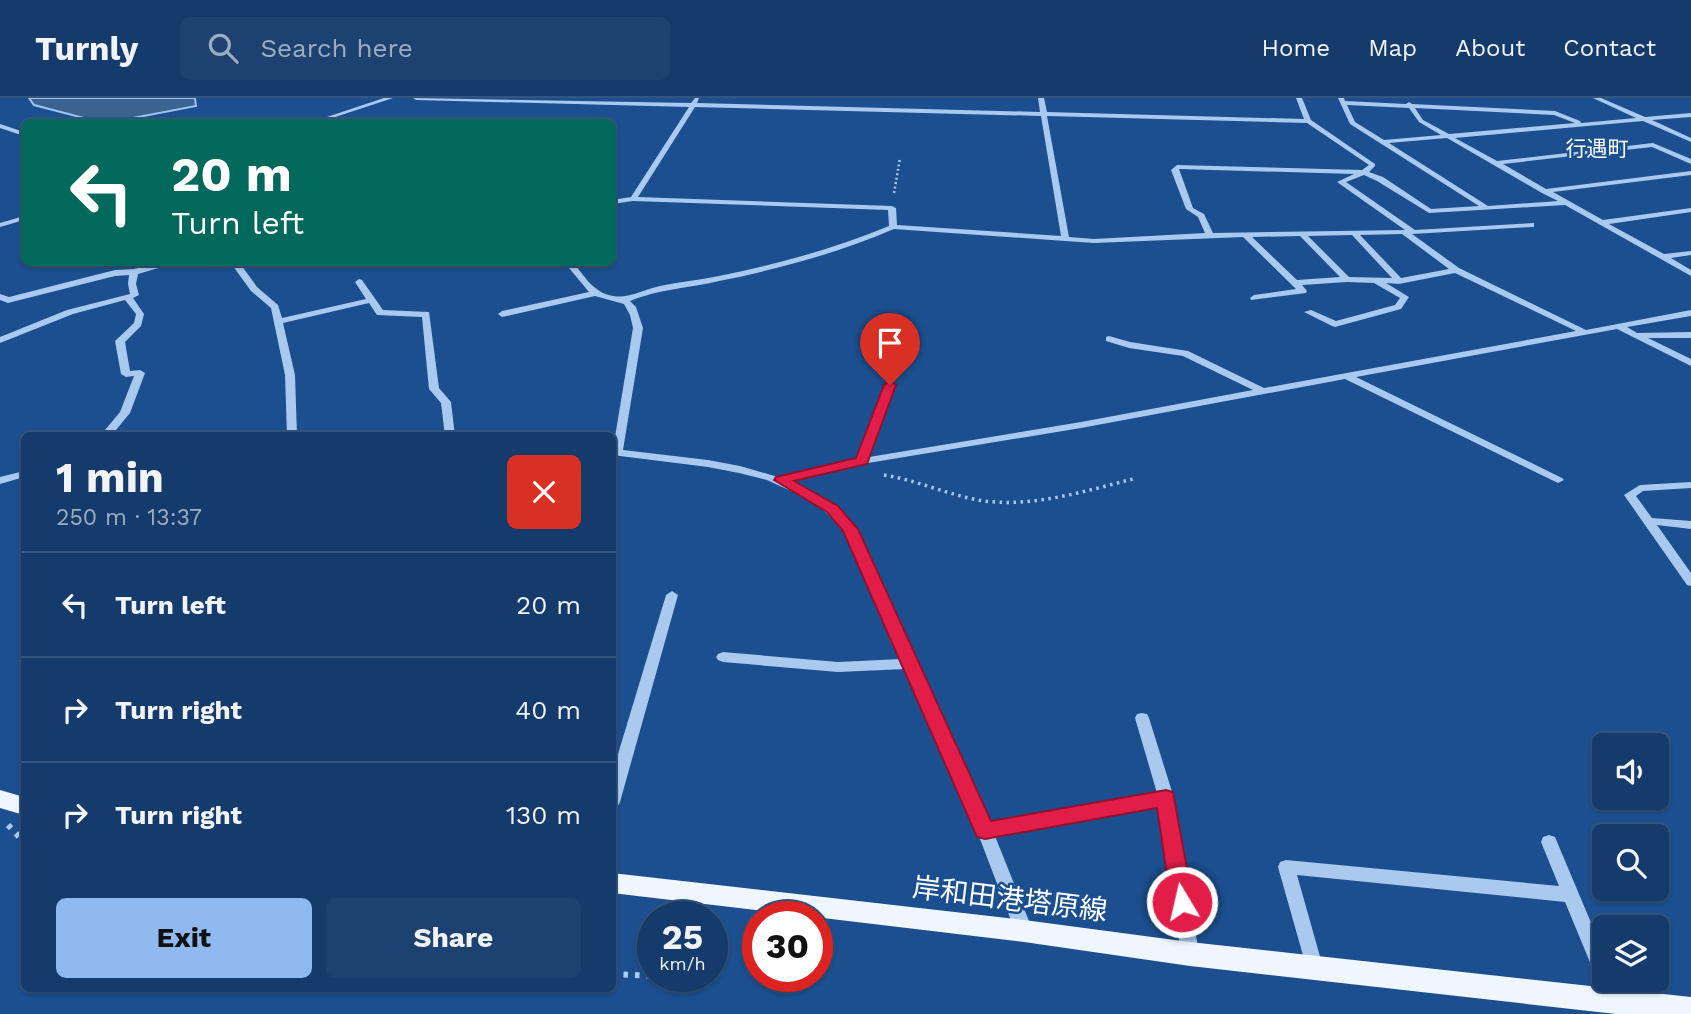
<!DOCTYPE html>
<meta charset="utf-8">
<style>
:root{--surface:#143b6b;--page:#1d4271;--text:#f1f3f6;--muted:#9dadc1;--line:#33557e;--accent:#90b9f0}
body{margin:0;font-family:"Work Sans","Noto Sans JP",sans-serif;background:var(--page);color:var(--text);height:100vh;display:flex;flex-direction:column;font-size:26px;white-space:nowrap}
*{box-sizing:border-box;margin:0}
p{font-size:23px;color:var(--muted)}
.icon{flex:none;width:38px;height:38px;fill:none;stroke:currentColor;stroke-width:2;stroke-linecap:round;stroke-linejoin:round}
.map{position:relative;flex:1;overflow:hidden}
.panel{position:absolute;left:21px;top:334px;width:595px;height:560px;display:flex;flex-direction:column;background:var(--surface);border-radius:10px;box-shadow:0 2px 5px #0004,0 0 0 2px var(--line)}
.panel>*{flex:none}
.banner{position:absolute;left:21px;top:21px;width:595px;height:147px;border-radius:10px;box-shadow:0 2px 5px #0004,0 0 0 2px var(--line);background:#00695c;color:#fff;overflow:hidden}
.buttons{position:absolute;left:1592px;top:635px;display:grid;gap:14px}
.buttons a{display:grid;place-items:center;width:77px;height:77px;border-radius:10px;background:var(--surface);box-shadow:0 2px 5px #0004,0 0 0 2px var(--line);font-size:35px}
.speed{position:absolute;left:637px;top:803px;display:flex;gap:14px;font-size:35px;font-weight:700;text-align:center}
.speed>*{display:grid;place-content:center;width:91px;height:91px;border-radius:50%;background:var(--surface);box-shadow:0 2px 5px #0004,0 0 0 2px var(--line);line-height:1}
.speed small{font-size:18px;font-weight:400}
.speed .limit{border:10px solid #d22;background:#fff;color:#111}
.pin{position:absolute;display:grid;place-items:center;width:60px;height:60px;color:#fff;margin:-72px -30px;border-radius:50% 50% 50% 0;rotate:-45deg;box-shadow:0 0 7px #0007}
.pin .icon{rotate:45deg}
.me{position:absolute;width:77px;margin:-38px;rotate:351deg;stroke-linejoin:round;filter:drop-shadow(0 0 5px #0008)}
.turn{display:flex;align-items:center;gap:24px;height:147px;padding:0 35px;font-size:32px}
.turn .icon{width:91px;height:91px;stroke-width:2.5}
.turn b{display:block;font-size:49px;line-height:60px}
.round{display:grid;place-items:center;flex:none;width:74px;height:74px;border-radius:10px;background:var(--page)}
.head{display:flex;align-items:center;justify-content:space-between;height:119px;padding:0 35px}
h1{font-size:42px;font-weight:700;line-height:52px}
.action{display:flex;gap:14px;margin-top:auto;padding:14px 35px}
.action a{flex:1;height:80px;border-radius:10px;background:var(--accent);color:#111;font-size:28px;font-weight:700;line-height:80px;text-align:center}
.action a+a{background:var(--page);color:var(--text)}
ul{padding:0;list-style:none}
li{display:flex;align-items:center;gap:21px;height:105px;padding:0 35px;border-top:2px solid var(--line)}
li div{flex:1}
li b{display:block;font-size:26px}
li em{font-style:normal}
header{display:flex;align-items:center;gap:42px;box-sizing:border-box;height:98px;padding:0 35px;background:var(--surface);border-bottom:2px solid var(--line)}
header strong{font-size:33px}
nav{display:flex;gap:38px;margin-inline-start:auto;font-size:24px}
.search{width:490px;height:63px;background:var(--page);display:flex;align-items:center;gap:18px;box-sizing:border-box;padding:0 24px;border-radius:10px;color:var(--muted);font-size:26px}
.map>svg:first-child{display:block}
</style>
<header>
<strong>Turnly</strong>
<div class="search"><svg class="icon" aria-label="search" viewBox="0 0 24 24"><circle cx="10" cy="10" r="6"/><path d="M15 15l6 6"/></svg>Search here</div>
<nav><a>Home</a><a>Map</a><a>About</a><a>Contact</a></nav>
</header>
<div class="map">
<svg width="1691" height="916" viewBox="0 0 1691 916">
<rect width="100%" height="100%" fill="#1b4f8f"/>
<!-- water -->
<path fill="#3c6290" stroke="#9cc4f0" stroke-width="2" d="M29 0H195L196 8 112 24H99L34 7Z"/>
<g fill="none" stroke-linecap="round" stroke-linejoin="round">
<!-- path-far2 -->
<path stroke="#a9c9ee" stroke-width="2.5" stroke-dasharray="2 2.5" stroke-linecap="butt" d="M894 95 900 60"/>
<!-- path-far1 -->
<path stroke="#a9c9ee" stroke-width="3.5" stroke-dasharray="2.5 4.5" stroke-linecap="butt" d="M884 377C916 382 946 396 978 402 1029 411 1085 393 1133 381"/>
<!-- path -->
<g stroke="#a9c9ee" stroke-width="6" stroke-dasharray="4.5 7" stroke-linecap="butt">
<path d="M8 727 24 744"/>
<path d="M612 876 653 878"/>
<path d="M684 878 689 879"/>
</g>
<!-- minor -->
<g fill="#a9c9ee" fill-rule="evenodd">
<path d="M384 0H393L320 24H312Z"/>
<path d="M413 0 691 5 695 0H699L697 5 1040 14 1038 0H1044L1047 14 1304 21 1296 0H1302L1311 22 1375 66V68L1369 74 1383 79 1431 111 1479 108 1350 26 1338 0H1344L1345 3 1406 6 1409 4 1412 6 1555 13 1580 23 1581 25 1636 20 1593 0H1601L1645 19 1691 15V19L1652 22 1691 40V44L1643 23 1455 40 1497 63 1653 45 1691 61V66L1652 49 1503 66 1546 91 1691 73V77L1553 94 1603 122 1691 110V114L1609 126 1664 156 1691 153V157L1671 160 1691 172V178L1565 107 1429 115 1377 83 1364 77 1346 84 1415 132 1534 125V129H1531L1412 136 1459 170 1586 232 1691 212V218L1627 229 1637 235 1691 234V240H1648L1691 261V268L1617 231 1356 279 1562 380 1564 382 1558 385 1345 281 1081 330 862 366 788 384C814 394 838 410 856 431L990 726 1157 695 1135 620 1137 616 1142 615 1147 616 1149 620 1174 700 1199 856 1196 862 1190 864 1184 862 1181 856 1159 707 995 738 1033 833 1030 838 1024 841 1018 838 1015 833 977 733 906 571 838 574 723 564 718 562 716 559 718 556 723 554 838 564 901 561 845 433 822 411 795 395 767 382 739 375 708 369 612 357 633 230 630 217 624 206 595 198 502 219 498 216 502 213 589 194 564 164H573C584 178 594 195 613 198 628 201 645 191 660 188 679 184 699 182 719 178 777 166 834 151 889 128L888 112 633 103 612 106V102L631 99 689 9 416 2ZM1347 7 1409 10 1419 24 1441 37 1384 42 1355 24ZM695 9 1041 18 1061 138 897 127 896 110 892 108 638 99ZM1415 10 1554 17 1575 25 1449 36 1423 22ZM1047 18 1307 25 1369 67 1362 72 1177 67 1171 72 1186 111 1198 119 1205 135 1094 141 1069 139ZM1447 40 1542 95 1558 103 1488 108 1389 45ZM1179 71 1354 76 1337 84 1405 132 1213 135 1204 116 1193 110ZM894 131 1094 145 1243 139 1296 191 1254 197 1250 200 1251 202 1306 195 1307 193 1302 187 1347 184 1374 185 1400 200 1395 207 1336 223 1311 212 1304 214 1332 228 1335 229 1401 211 1409 199 1386 185 1399 186 1455 175 1576 233 1264 290 1188 253 1130 244 1109 238 1106 239V243L1129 250 1183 258 1253 292 1081 324 869 359 895 287 890 284 885 287 857 361 778 379 740 368 708 362 623 352 643 230 636 209 630 203C659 191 689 190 719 183 779 171 838 155 894 131ZM1402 136 1449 171 1401 180 1360 137ZM1352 137 1392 180 1349 179 1308 138ZM1300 138 1340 179 1297 182 1252 139Z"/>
<path d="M0 26 24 34V38L0 30Z"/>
<path d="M24 118V122L0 129V125Z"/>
<path d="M163 164H179L138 176 136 186 139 197 133 200 144 216 141 228 125 244 130 273 140 272 145 275 130 315 111 338H100L120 314 134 278 126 279 121 276 115 243 134 225 136 216 125 202 73 216 0 245V239L67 212 130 196 128 186 129 177 115 178 8 205 0 202V196L9 199 115 172 134 171Z"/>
<path d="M230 164H239L257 189 278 207 282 220 366 201 355 184 359 181 362 182 383 212 429 214 439 290 451 304 455 338H445L441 305 429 291 422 219 377 217 369 205 283 225 295 277 297 338H287L285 277 271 210 251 193Z"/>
<path d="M24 373V379L0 386V379Z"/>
<path d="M1691 384V390L1643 393 1636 398 1652 420 1691 423V431L1657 427 1691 475V488L1687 487 1624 397 1640 387Z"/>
<path d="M672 493 678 497 620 704 618 708 612 710V676L666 497Z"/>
<path d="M1549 737 1555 739 1605 858V882H1613L1611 886 1605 888 1599 886 1565 804 1297 777 1323 869 1320 875 1314 877 1308 875 1278 769 1280 764 1286 762 1559 788 1541 744 1543 739Z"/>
</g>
<!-- major -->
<g fill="#f0f6ff" fill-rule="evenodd">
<path d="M0 692 24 699V717L0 710Z"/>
<path d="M612 775 1024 822 1190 844 1691 899V916H1616L1190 868 1024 844 612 795Z"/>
</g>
</g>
<!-- route -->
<path fill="#e11d48" stroke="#92132f" stroke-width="2" d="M890 283 896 287 867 366 794 383 838 408 858 431 991 723 1166 692 1173 694 1193 804 1189 811 1182 814 1174 811 1171 804 1157 710 985 741 977 739 843 433 827 414 774 382 776 379 856 360 884 287Z"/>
<g text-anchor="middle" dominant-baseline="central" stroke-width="5" stroke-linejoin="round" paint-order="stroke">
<!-- far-neighbourhood labels -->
<g font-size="21" fill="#fff" stroke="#1b4f8f">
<text x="1597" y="50">行遇町</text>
</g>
<!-- near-street labels -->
<g font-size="28" fill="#fff" stroke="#1b4f8f">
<text transform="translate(1010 801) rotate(7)">岸和田港塔原線</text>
</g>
</g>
</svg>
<div class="buttons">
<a><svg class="icon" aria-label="sound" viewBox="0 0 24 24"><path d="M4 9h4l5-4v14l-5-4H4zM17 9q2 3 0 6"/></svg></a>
<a><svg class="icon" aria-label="search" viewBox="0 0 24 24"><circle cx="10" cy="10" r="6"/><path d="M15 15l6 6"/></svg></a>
<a><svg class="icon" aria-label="layers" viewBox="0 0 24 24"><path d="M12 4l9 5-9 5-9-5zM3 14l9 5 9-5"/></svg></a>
</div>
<div class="speed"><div>25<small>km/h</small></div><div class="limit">30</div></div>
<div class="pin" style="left:890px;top:287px;background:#d93025"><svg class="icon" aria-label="arrive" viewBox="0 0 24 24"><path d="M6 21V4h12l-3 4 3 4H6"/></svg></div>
<svg class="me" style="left:1182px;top:804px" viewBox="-20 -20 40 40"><circle r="17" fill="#e11d48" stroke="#fff" stroke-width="3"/><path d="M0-11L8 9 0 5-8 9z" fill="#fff"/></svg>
<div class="banner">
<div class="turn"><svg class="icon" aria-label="left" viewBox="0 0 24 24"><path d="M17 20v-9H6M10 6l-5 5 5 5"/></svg><div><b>20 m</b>Turn left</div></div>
</div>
<section class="panel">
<div class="head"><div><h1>1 min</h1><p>250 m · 13:37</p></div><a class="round" style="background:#d93025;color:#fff"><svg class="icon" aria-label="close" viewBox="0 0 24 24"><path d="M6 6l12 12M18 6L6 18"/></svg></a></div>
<ul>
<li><svg class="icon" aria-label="left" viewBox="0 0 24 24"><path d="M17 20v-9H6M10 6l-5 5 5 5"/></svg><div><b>Turn left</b></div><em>20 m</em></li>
<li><svg class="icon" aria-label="right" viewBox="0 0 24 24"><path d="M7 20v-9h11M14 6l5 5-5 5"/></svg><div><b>Turn right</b></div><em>40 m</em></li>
<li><svg class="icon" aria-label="right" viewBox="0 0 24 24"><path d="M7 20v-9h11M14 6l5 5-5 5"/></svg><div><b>Turn right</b></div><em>130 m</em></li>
</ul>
<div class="action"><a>Exit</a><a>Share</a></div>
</section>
</div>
